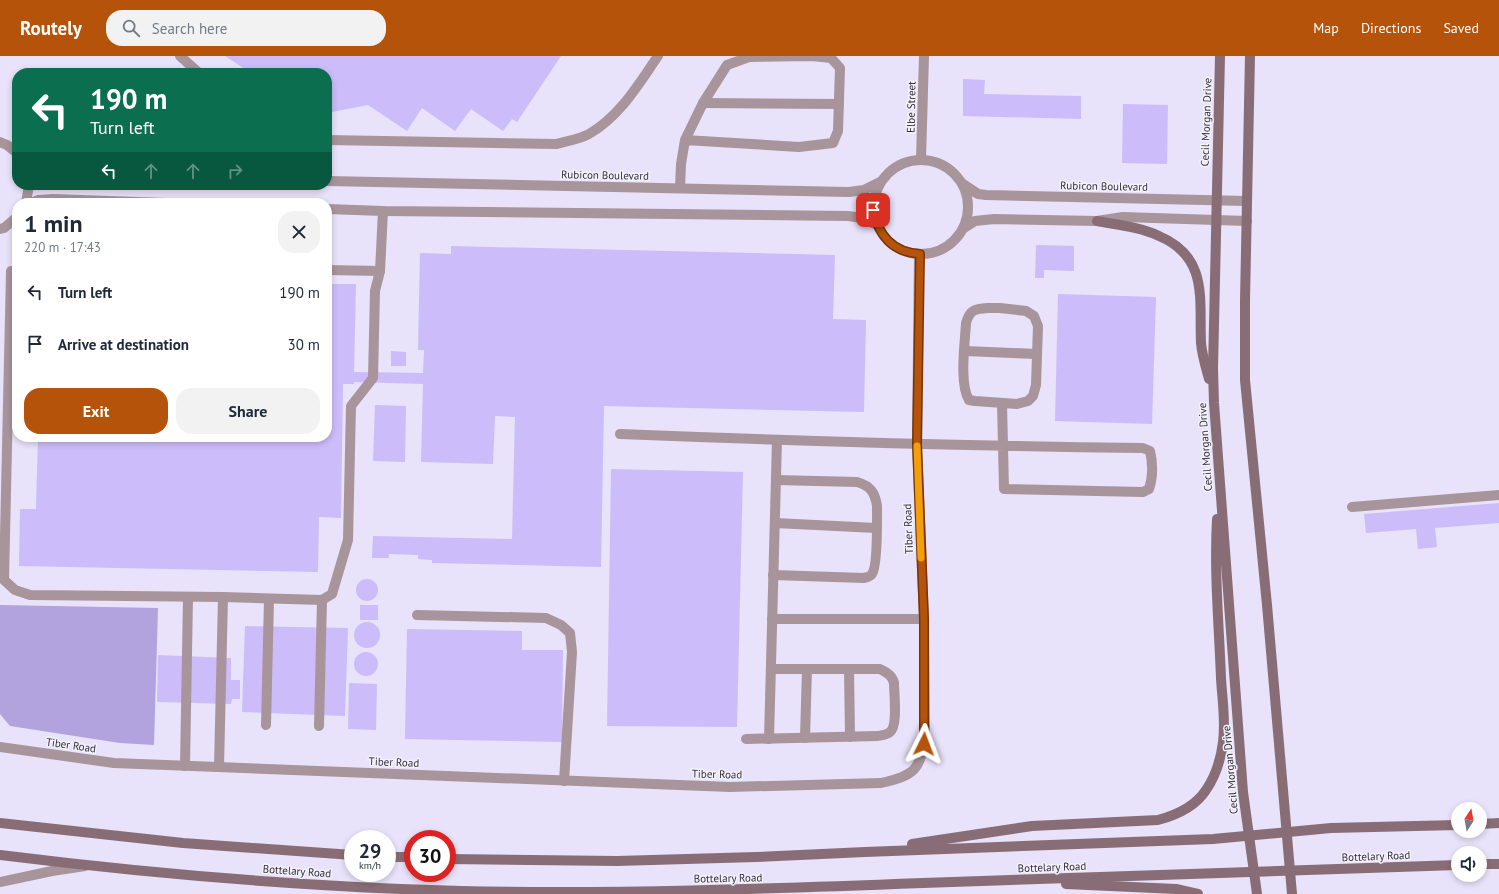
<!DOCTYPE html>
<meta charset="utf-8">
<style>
:root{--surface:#fff;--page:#f2f2f3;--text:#1f2937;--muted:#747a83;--accent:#b45309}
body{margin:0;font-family:"PT Sans",sans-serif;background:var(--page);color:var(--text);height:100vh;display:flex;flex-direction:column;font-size:15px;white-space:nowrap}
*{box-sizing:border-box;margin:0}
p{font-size:13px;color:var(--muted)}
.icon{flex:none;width:22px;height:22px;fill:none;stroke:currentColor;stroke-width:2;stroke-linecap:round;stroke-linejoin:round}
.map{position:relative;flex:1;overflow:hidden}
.panel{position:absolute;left:12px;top:142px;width:320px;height:244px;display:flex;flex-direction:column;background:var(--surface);border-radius:16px;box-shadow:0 2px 6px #0003}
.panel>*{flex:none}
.top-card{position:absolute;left:12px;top:12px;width:320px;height:122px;border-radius:16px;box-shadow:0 2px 6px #0003;background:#0b6e4f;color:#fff;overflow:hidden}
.needle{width:26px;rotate:11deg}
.fabs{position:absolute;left:1451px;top:746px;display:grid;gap:8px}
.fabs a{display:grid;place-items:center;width:36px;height:36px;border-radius:50%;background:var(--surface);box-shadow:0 2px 6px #0003;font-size:20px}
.speed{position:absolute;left:344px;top:774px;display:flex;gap:8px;font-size:20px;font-weight:700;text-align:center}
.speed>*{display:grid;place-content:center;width:52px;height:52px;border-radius:50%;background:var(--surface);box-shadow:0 2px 6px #0003;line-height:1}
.speed small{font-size:10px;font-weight:400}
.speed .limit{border:6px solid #d22;background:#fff;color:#111}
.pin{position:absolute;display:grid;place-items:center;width:34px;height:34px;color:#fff;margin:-17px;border-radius:8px;box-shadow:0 2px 6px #0006}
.me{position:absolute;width:44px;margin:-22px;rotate:3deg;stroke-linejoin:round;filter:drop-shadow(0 0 3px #0008)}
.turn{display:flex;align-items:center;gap:14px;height:84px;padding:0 12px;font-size:18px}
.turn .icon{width:52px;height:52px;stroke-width:2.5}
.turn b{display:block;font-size:28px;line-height:34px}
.lanes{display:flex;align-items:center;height:38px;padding:0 12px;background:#0003;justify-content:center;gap:20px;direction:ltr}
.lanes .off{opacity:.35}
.round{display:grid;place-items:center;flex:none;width:42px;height:42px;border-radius:16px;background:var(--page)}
.head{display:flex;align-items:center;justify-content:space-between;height:68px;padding:0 12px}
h1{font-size:24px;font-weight:700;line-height:30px}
.button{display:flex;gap:8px;margin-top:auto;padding:8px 12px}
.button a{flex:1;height:46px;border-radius:16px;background:var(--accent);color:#fff;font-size:16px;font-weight:700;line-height:46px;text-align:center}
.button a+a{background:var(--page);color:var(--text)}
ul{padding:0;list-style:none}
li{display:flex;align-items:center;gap:12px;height:52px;padding:0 12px}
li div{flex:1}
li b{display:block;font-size:15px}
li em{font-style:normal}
header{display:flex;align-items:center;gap:24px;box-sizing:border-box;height:56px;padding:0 20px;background:var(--accent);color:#fff}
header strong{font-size:19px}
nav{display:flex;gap:22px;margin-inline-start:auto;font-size:14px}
.search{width:280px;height:36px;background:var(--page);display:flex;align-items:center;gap:10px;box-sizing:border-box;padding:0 14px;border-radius:16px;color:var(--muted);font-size:15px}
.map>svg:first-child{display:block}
</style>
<header>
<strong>Routely</strong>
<div class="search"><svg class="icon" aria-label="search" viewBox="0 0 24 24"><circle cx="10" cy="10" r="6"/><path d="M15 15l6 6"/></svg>Search here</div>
<nav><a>Map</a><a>Directions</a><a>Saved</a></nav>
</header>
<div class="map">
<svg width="1499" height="838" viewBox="0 0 1499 838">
<rect width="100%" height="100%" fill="#e8e2fa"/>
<!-- water -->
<path fill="#b2a2dd" d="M0 549 158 552 154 689 120 687 10 670 0 658Z"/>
<!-- building -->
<g fill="#ccbcf9">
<path d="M225 0H561L517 66 512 63 503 75 471 53 455 75 422 52 407 75 368 49 327 57V17H251Z"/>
<path d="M963 23 985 24 984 38 1081 40V63L963 60Z"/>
<path d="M1123 48 1168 49 1167 108 1122 107Z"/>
<path d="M1036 189 1074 190V215L1044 214V222H1035Z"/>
<path d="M451 190 835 199 833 263 866 264 864 356 604 350 601 511 432 507V504L418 503V499L389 498V502H372L373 480 512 483 515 361 495 360 493 408 421 406 423 328 354 326V328H343L341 462 319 461 318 516 19 510 20 453H36L38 381H327V228H356L354 316 423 317 424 294H418L420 197 451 198Z"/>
<path d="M1058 238 1156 241 1152 368 1055 365Z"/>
<path d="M391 295 406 296V310H391Z"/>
<path d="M16 296H17V346H15Z"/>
<path d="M375 349 406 350 405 406 373 405Z"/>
<path d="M611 413 743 416 737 671 607 670Z"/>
<path d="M1499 447V467L1435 472 1437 491 1418 493 1416 473 1366 477 1364 458Z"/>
<circle cx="367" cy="534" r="11"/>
<rect x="360" y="549" width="18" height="15"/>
<circle cx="367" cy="579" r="13"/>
<path d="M245 570 348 572 345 660 242 656Z"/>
<path d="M407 573 522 575V594H563L562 686 405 683Z"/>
<circle cx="366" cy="608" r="12"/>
<path d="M158 599 231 602V624H240V643H232L231 648 157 646Z"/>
<path d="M349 627 377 628 376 674 348 673Z"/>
</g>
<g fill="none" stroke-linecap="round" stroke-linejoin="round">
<!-- lane -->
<g stroke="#a8949b" stroke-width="10">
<path d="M180 0 199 17"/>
<path d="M703 47 839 48"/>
<path d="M327 84 557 88C567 85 580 83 589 78 620 60 638 29 658 0"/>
<path d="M680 132 681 108 685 84 703 47 727 9 749 1 812 0 831 2 840 12 838 75 833 87 799 91 685 84"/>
<path d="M327 214 380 215"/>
<path d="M17 215H11L4 524 15 534 30 539 223 541 322 544 332 538 348 484 351 350 373 322 375 235 380 215 383 155"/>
<path d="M989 252H1000L1026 255 1034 260 1038 270 1036 329 1033 340 1028 345 1017 348 975 345 969 344C959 328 965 286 966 267 970 253 975 253 989 252Z"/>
<path d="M965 295 1037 298"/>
<path d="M620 378C795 385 969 390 1143 392L1150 395C1153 407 1153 422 1149 433L1143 436 1004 433 1002 347"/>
<path d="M1352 451 1499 439"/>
<path d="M775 467 876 472"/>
<path d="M773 519 864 522C867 521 870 521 872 518 878 510 877 463 877 450 875 437 871 430 857 426L776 424"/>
<path d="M417 559 546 562 561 569 570 577 572 596 564 725"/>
<path d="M772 563H924"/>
<path d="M849 613 850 681"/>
<path d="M266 669 269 543"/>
<path d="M319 670 322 544"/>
<path d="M805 682 807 613"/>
<path d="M746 683 878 680C882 679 887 679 890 676 898 670 894 637 894 627 892 619 887 617 880 613H771"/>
<path d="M769 683 777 384"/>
<path d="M185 710 188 541"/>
<path d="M219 711 223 541"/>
</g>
<!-- street -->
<g stroke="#a8949b" stroke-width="10">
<path d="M0 86 7 89 17 97"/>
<path d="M921 103 924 0"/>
<circle cx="921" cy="151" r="47"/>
<path d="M327 125 849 136 864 134 880 126"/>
<path d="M963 128 978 138 986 139 1247 145"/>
<path d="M26 147 29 129"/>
<path d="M31 147 38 144 53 143 165 147"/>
<path d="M327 153 383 155 848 160 862 162 877 169"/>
<path d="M964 172 975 165 994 163 1097 165 1123 161 1247 165"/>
<path d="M0 173 4 172 17 161"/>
<path d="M0 691 114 707 730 731 881 727C915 719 921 714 925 678L924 563 917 389 919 198"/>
<path d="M0 826 52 815 85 810"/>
</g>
<!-- secondary -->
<g stroke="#896d76" stroke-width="10">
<path d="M1220 0 1213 313 1214 347 1243 736 1257 838"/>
<path d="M1250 0 1245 244V324L1267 549 1292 838"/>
<path d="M1097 165C1118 169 1140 171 1159 180 1209 201 1199 244 1201 287 1202 299 1206 312 1209 323"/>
<path d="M0 767 183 787 353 799"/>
<path d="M1480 768 1499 767"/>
<path d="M912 788 1032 770 1158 764C1177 759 1195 751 1206 734 1215 721 1221 702 1223 686 1226 665 1222 642 1221 622 1219 569 1214 516 1217 463"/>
<path d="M0 799C153 818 306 831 461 835 615 838 769 833 923 827 1101 821 1280 815 1458 809"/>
<path d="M387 801H413"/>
<path d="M447 803 617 805 756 801 865 796 1213 783 1331 772 1458 769"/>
<path d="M1480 808H1499"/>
<path d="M1066 828 1176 833 1198 838"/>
</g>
</g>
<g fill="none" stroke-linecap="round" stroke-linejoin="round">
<defs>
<path id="route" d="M873 154C879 180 892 196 920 198L917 388 924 563V688"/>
</defs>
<!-- route casing -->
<use href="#route" stroke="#753606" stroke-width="10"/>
<!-- route -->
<use href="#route" stroke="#b45309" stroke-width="7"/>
<!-- slow -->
<path stroke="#f59e0b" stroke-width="7" d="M917 390 921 502"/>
</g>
<g text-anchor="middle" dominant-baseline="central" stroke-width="3" stroke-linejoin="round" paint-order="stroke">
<!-- street labels -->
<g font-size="11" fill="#322e3d" stroke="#f4f2fa">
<text transform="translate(911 51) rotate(-89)">Elbe Street</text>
<text transform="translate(1206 66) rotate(-88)">Cecil Morgan Drive</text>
<text transform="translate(605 119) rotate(1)">Rubicon Boulevard</text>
<text transform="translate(1104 130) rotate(1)">Rubicon Boulevard</text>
<text transform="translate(1205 391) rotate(-94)">Cecil Morgan Drive</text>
<text transform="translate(908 473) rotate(-92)">Tiber Road</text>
<text transform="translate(71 689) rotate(8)">Tiber Road</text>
<text transform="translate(394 706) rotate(2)">Tiber Road</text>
<text transform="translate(1230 714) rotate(-95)">Cecil Morgan Drive</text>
<text transform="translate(717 718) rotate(1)">Tiber Road</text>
<text transform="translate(1376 800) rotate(-2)">Bottelary Road</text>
<text transform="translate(1052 811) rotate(-2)">Bottelary Road</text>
<text transform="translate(297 815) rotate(4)">Bottelary Road</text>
<text transform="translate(728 822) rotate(-1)">Bottelary Road</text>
</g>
</g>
</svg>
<div class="fabs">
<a><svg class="needle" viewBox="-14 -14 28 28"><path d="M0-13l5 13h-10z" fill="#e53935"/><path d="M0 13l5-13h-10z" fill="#747a83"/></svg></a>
<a><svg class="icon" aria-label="sound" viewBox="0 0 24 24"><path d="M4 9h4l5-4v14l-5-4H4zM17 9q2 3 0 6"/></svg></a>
</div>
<div class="speed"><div>29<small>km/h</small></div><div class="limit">30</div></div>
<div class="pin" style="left:873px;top:154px;background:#d93025"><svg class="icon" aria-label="arrive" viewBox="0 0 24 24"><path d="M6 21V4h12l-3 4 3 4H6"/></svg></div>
<svg class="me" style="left:924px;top:688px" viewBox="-20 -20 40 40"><path d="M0-17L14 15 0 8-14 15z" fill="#b45309" stroke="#fff" stroke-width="4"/></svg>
<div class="top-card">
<div class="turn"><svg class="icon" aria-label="left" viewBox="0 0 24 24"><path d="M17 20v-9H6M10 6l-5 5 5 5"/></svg><div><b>190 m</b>Turn left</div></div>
<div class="lanes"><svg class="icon" aria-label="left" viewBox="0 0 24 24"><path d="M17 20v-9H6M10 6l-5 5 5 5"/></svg><svg class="icon off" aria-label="ahead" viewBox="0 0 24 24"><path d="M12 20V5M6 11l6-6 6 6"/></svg><svg class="icon off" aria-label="ahead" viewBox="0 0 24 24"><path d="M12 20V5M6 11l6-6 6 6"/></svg><svg class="icon off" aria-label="right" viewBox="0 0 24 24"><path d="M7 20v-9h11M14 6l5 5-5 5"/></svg></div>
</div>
<section class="panel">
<div class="head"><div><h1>1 min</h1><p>220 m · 17:43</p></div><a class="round"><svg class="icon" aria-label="close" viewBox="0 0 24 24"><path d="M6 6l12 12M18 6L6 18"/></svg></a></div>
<ul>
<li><svg class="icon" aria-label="left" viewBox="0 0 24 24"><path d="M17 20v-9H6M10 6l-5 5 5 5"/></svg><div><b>Turn left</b></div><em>190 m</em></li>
<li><svg class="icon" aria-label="arrive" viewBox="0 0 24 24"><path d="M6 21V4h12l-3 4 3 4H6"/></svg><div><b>Arrive at destination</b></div><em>30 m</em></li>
</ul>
<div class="button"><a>Exit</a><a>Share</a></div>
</section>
</div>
